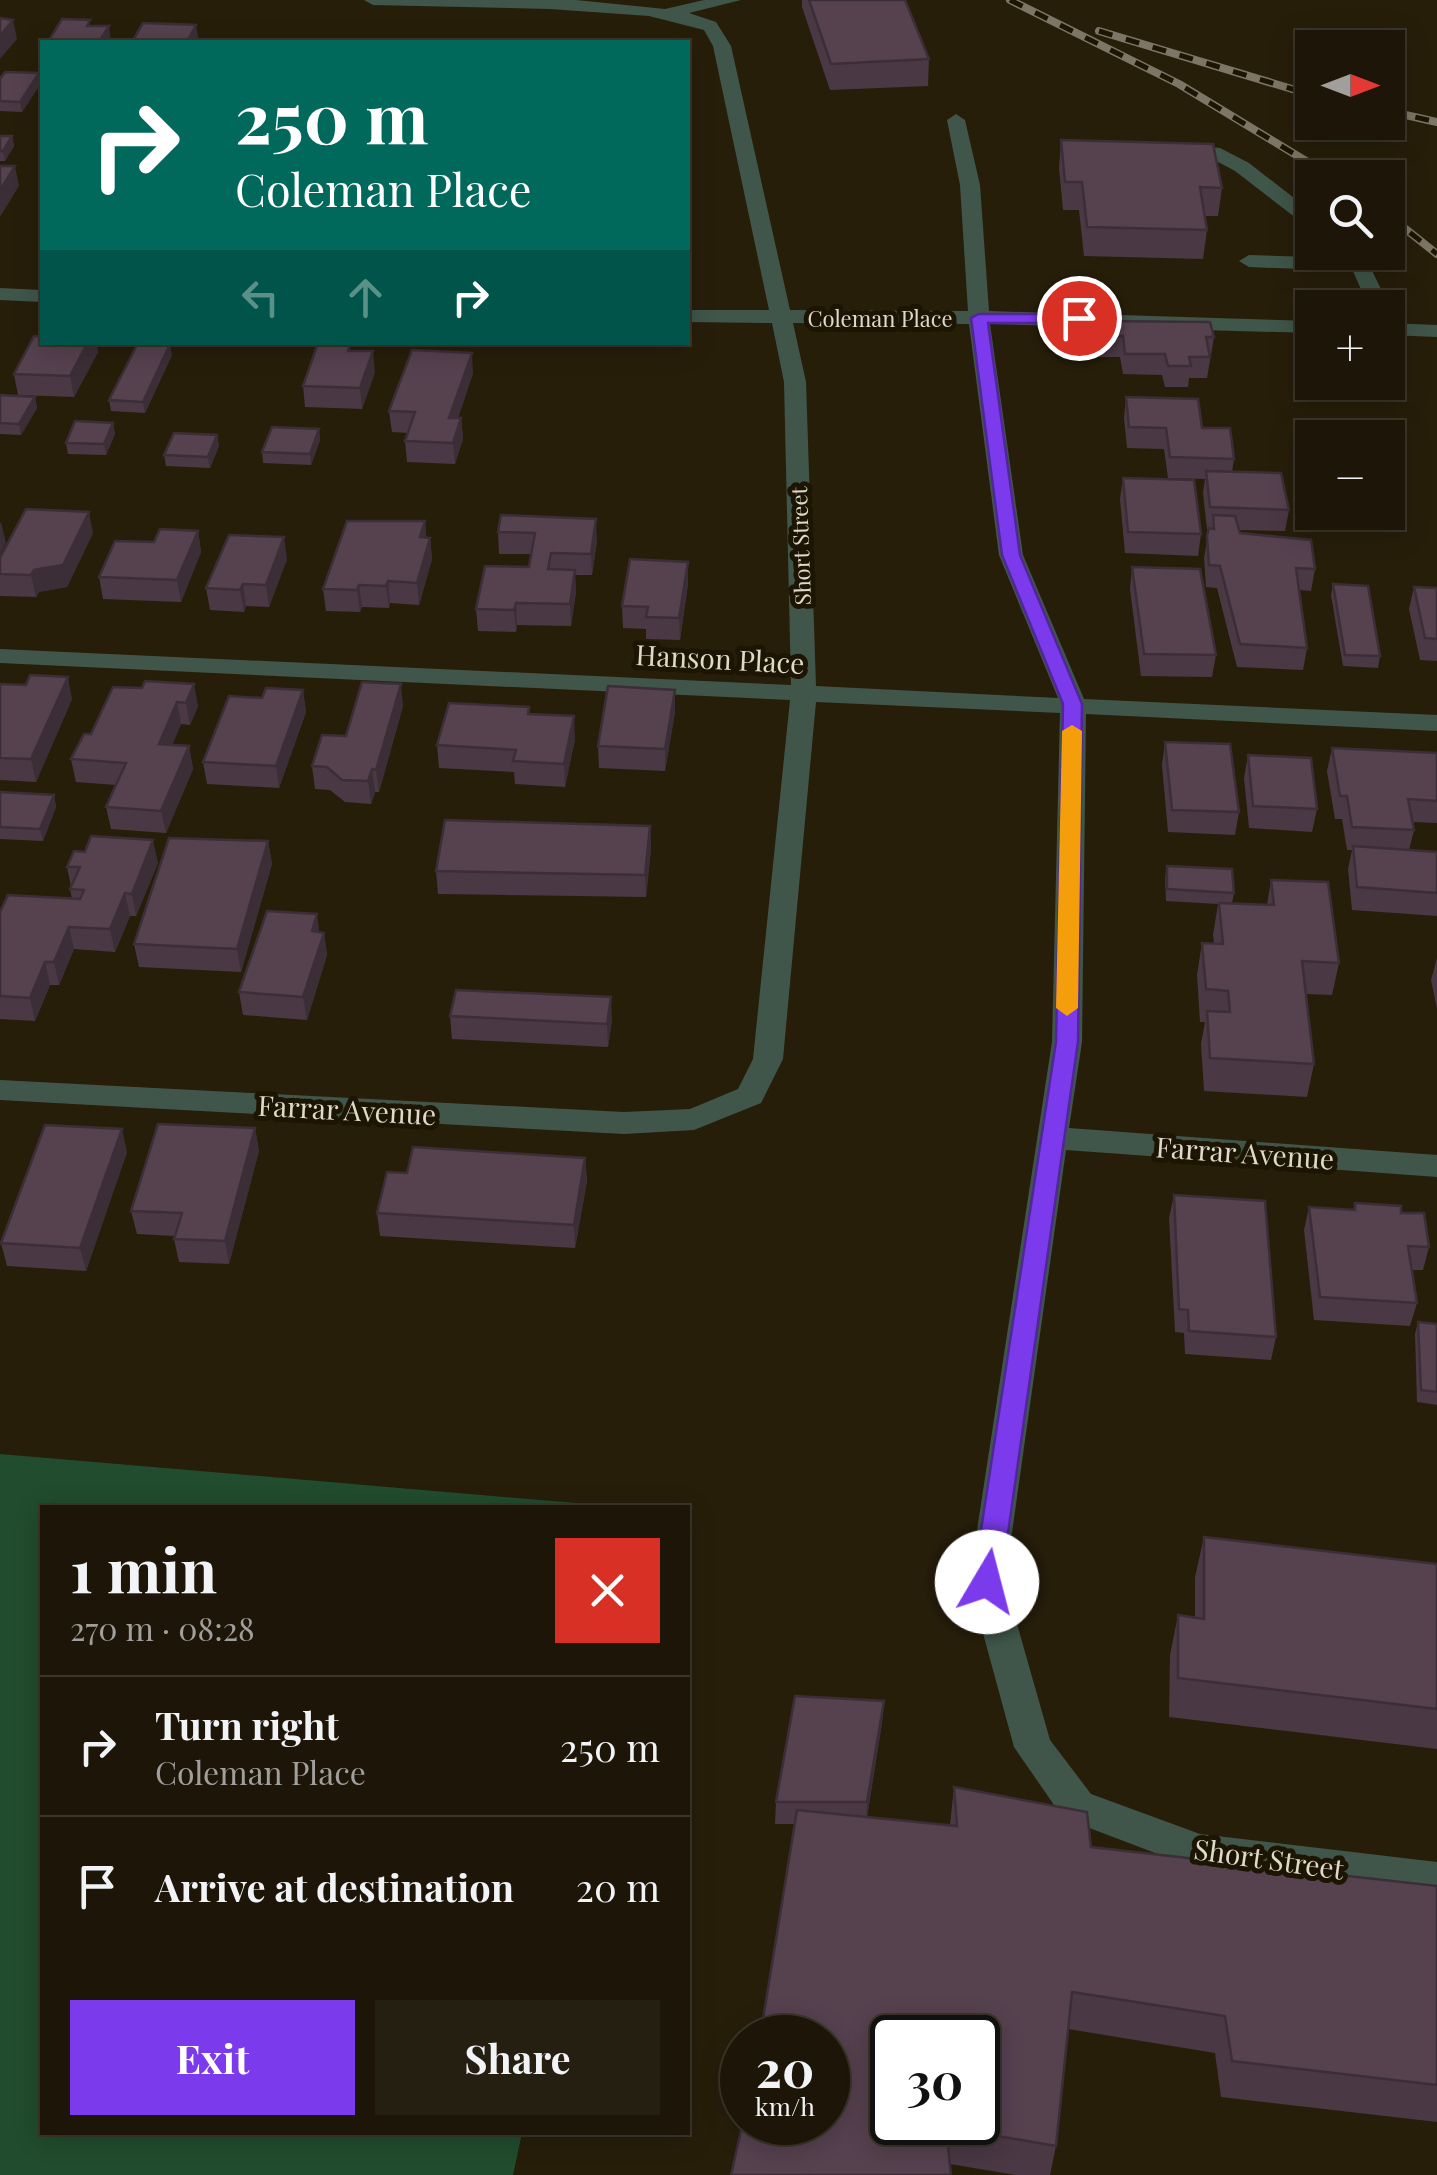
<!DOCTYPE html>
<meta charset="utf-8">
<style>
:root{--surface:#1d1608;--page:#251f12;--text:#f1f3f6;--muted:#a09f9c;--line:#3b3529;--accent:#7c3aed}
body{margin:0;font-family:"Playfair Display",serif;background:var(--page);color:var(--text);height:100vh;display:flex;flex-direction:column;font-size:38px;white-space:nowrap}
*{box-sizing:border-box;margin:0}
p{font-size:32px;color:var(--muted)}
.icon{flex:none;width:55px;height:55px;fill:none;stroke:currentColor;stroke-width:2;stroke-linecap:round;stroke-linejoin:round}
.map{position:relative;flex:1;overflow:hidden}
.details{position:absolute;left:40px;top:1505px;width:650px;height:630px;display:flex;flex-direction:column;background:var(--surface);border-radius:0px;box-shadow:0 5px 25px #0003,0 0 0 2px var(--line)}
.details>*{flex:none}
.banner{position:absolute;left:40px;top:40px;width:650px;height:305px;border-radius:0px;box-shadow:0 5px 25px #0003,0 0 0 2px var(--line);background:#00695c;color:#fff;overflow:hidden}
.needle{width:65px;rotate:90deg}
.buttons{position:absolute;left:1295px;top:30px;display:grid;gap:20px}
.buttons a{display:grid;place-items:center;width:110px;height:110px;border-radius:0px;background:var(--surface);box-shadow:0 5px 25px #0003,0 0 0 2px var(--line);font-size:50px}
.speed{position:absolute;left:720px;top:2015px;display:flex;gap:20px;font-size:50px;font-weight:700;text-align:center}
.speed>*{display:grid;place-content:center;width:130px;height:130px;border-radius:50%;background:var(--surface);box-shadow:0 5px 25px #0003,0 0 0 2px var(--line);line-height:1}
.speed small{font-size:25px;font-weight:400}
.speed .limit{border:5px solid #111;border-radius:15px;background:#fff;color:#111}
.pin{position:absolute;display:grid;place-items:center;width:85px;height:85px;color:#fff;margin:-42px;border:5px solid #fff;border-radius:50%;box-shadow:0 2px 10px #0007}
.me{position:absolute;width:110px;margin:-55px;rotate:8deg;stroke-linejoin:round;filter:drop-shadow(0 0 8px #0008)}
.turn{display:flex;align-items:center;gap:35px;height:210px;padding:0 30px;font-size:45px}
.turn .icon{width:130px;height:130px;stroke-width:2.5}
.turn b{display:block;font-size:70px;line-height:85px}
.lanes{display:flex;align-items:center;height:95px;padding:0 30px;background:#0003;justify-content:center;gap:50px;direction:ltr}
.lanes .off{opacity:.35}
.round{display:grid;place-items:center;flex:none;width:105px;height:105px;border-radius:0px;background:var(--page)}
.summary{display:flex;align-items:center;justify-content:space-between;height:170px;padding:0 30px}
h1{font-size:60px;font-weight:700;line-height:75px}
.primary-button{display:flex;gap:20px;margin-top:auto;padding:20px 30px}
.primary-button a{flex:1;height:115px;border-radius:0px;background:var(--accent);color:#fff;font-size:40px;font-weight:700;line-height:115px;text-align:center}
.primary-button a+a{background:var(--page);color:var(--text)}
ul{padding:0;list-style:none}
li{display:flex;align-items:center;gap:30px;height:140px;padding:0 30px;border-top:2px solid var(--line)}
li div{flex:1}
li b{display:block;font-size:38px}
li em{font-style:normal}
.map>svg:first-child{display:block}
</style>
<div class="map">
<svg width="1437" height="2175" viewBox="0 0 1437 2175">
<rect width="100%" height="100%" fill="#271e0a"/>
<!-- green -->
<path fill="#214c2d" d="M0 1454 623 1507 42 1508V2132L522 2133 513 2175H0Z"/>
<g fill="none" stroke-linecap="round" stroke-linejoin="round">
<!-- minor -->
<g fill="#40564a" fill-rule="evenodd">
<path d="M364 0H576L665 9 704 0H741L689 13 716 22 731 46 790 310 968 311 960 185 947 120 956 114 965 120 980 185 989 311 1312 321V333L990 324 1023 555 1084 699 1437 715V731L1086 714 1082 1042 1069 1128 1437 1155V1177L1066 1150 1005 1582 1050 1740 1091 1794 1200 1834 1437 1862V1898L1200 1870 1063 1818 1014 1747 969 1582 1052 1042 1060 713 816 702 783 1059 761 1103 694 1130 624 1134 0 1100V1080L624 1112 690 1109 738 1089 753 1059 790 700 0 663V649L791 685 784 382 772 323 688 322V310H769L713 46 704 30 649 16 550 9 373 5ZM793 323 969 324 999 555 1058 698 816 686 806 382Z"/>
<path d="M1176 144 1220 148 1249 163 1312 212V227L1305 225 1235 171 1209 157 1169 154 1167 150Z"/>
<path d="M1340 252 1365 256 1390 308 1388 312V308H1369L1353 271 1249 267 1239 261 1249 255 1345 258Z"/>
<path d="M0 288 42 290V302L0 300Z"/>
<path d="M1388 323 1437 325V337L1388 335Z"/>
</g>
<defs>
<g id="rail">
<path d="M1010 0 1179 84 1334 178"/>
<path d="M1099 31 1312 95"/>
<path d="M1388 111 1437 122"/>
<path d="M1388 215 1437 254"/>
</g>
</defs>
<!-- rail casing -->
<use href="#rail" stroke="#7d7666" stroke-width="8"/>
<!-- rail -->
<use href="#rail" stroke="#1d1503" stroke-width="5" stroke-dasharray="14" stroke-linecap="butt"/>
</g>
<!-- wall -->
<g fill="#4a3844">
<path d="M802 0H905L929 59 928 86 830 90 802 7Z"/>
<path d="M39 73 41 83 22 112 0 111V79Z"/>
<path d="M0 136H12L14 146 5 161H0Z"/>
<path d="M1061 140 1222 188 1218 216H1205L1207 230 1203 259 1084 256 1079 210H1063L1059 168Z"/>
<path d="M1097 321 1214 337 1207 378H1189L1188 387H1165L1162 375 1123 374 1120 357H1098L1095 341Z"/>
<path d="M42 342H96L98 352 74 397 18 395 14 374Z"/>
<path d="M350 344V351L375 372 362 409 305 407 303 386Z"/>
<path d="M172 355 145 413 111 411 109 400Z"/>
<path d="M473 373 458 418H461L463 439 455 464 407 462 405 441 408 433 392 432 389 411Z"/>
<path d="M0 395 35 397 37 408 21 435 0 434Z"/>
<path d="M1126 397 1202 428 1234 459 1232 472 1289 510 1285 531 1239 530 1240 533 1315 569 1311 591 1299 590 1307 648 1303 670 1237 667 1217 588 1206 587 1204 558 1209 529H1207L1203 493 1205 479 1168 478 1164 449 1127 448 1124 418Z"/>
<path d="M113 423 115 434 106 455 68 454 66 443Z"/>
<path d="M319 429 320 440 311 465 263 463 262 452Z"/>
<path d="M217 435 219 446 210 468 166 466 164 455Z"/>
<path d="M1123 478 1201 534 1198 556 1125 553 1120 499Z"/>
<path d="M501 515 597 541 592 575H575L576 592 571 626 517 625 516 632 478 631 476 609 529 567 531 554H499L498 532Z"/>
<path d="M425 521 426 537 430 538 432 559 419 605 390 603 389 608 362 607 360 612 326 611 323 589Z"/>
<path d="M198 531 201 552 181 602 103 599 99 577 154 542Z"/>
<path d="M93 533 67 587 39 592 36 597 0 596V558Z"/>
<path d="M287 559 269 607 246 606 244 612 210 610 206 588Z"/>
<path d="M1132 567 1216 655 1212 677 1141 676 1130 589Z"/>
<path d="M688 584 680 640 646 639V629L623 628 622 606Z"/>
<path d="M1333 584 1380 656 1378 668 1343 666 1331 595Z"/>
<path d="M1414 587 1437 588V661L1420 660 1409 609Z"/>
<path d="M0 684 72 699 36 782 0 780Z"/>
<path d="M142 688 198 706 190 725 181 724 172 745 189 746 193 769 166 833 111 829 106 807 116 785 76 782 71 759 91 734Z"/>
<path d="M303 690 306 712 279 788 207 784 203 762 262 698Z"/>
<path d="M403 706 379 792H375L371 804 345 802 330 790 315 789 312 766 346 736Z"/>
<path d="M529 707 530 714 575 739 565 787 515 784 514 772 439 768 437 745Z"/>
<path d="M675 712 665 771 599 768 598 746Z"/>
<path d="M1165 742 1239 812 1235 835 1168 832 1162 765Z"/>
<path d="M1332 748 1437 753V823L1413 822 1414 830 1409 850 1437 852V916L1352 910 1348 869 1352 850H1347L1342 819H1335L1327 771Z"/>
<path d="M1248 755 1317 809 1312 832 1249 828 1244 778Z"/>
<path d="M0 792 54 795 56 807 43 841 0 839Z"/>
<path d="M650 826 651 849 646 897 438 894 436 871Z"/>
<path d="M268 841 272 864 241 972 139 967 134 944Z"/>
<path d="M158 863 136 916H130L115 952 74 949 59 985H50L35 1021 0 1019V908L1 910 72 899 70 889 71 886 67 867Z"/>
<path d="M1167 866 1234 893 1232 903 1267 905 1271 880 1339 963 1332 995 1306 994 1314 1064 1307 1097 1204 1091 1201 1044 1205 1022H1200L1197 975 1202 943H1214L1213 935 1218 904 1166 901 1165 878Z"/>
<path d="M324 933 327 955 307 1020 243 1015 239 992Z"/>
<path d="M1437 958V1009L1431 980Z"/>
<path d="M450 1016 612 1020 608 1047 452 1039Z"/>
<path d="M255 1128 259 1151 229 1264 179 1262 174 1239 175 1236 137 1234 131 1211Z"/>
<path d="M127 1152 86 1271 7 1266 1 1243Z"/>
<path d="M585 1158 587 1181 575 1248 380 1236 377 1213 407 1173Z"/>
<path d="M1174 1195 1276 1337 1271 1360 1185 1354 1184 1333 1175 1332 1169 1218Z"/>
<path d="M1355 1203 1401 1213 1429 1247 1423 1270H1412L1417 1303 1410 1326 1314 1320 1304 1230 1309 1207 1353 1210Z"/>
<path d="M1418 1322 1437 1324V1405L1417 1402 1415 1334Z"/>
<path d="M1204 1537 1437 1564V1749L1169 1717 1170 1655 1178 1615 1195 1618V1577Z"/>
<path d="M884 1701 882 1723 867 1817 950 1825 954 1787 1091 1847 1437 1886V2122L1221 2097 1215 2053 1068 2029 1056 2146 1050 2175H1015L950 2164 828 2122 795 1824H775L776 1802Z"/>
</g>
<!-- shaded-wall -->
<g fill="#3c2e37">
<path d="M13 20 17 39 0 59V36Z"/>
<path d="M196 25 199 42H187Z"/>
<path d="M109 26 111 42H99Z"/>
<path d="M39 73 41 83 22 112 20 102Z"/>
<path d="M12 136 14 146 5 161 3 151Z"/>
<path d="M15 166 19 186 0 217V190Z"/>
<path d="M88 342H96L98 352 74 397 70 376Z"/>
<path d="M170 344 172 355 145 413 143 402Z"/>
<path d="M373 351 375 372 362 409 360 388Z"/>
<path d="M472 353 473 373 451 439 449 418Z"/>
<path d="M35 397 37 408 21 435 19 424Z"/>
<path d="M461 418 463 439 455 464 453 443Z"/>
<path d="M113 423 115 434 106 455 104 444Z"/>
<path d="M319 429 320 440 311 465 310 454Z"/>
<path d="M217 435 219 446 210 468 208 457Z"/>
<path d="M89 512 93 533 67 587 39 592 36 597 31 575 34 570Z"/>
<path d="M596 519 597 541 592 575 591 554Z"/>
<path d="M425 521 427 543 420 537Z"/>
<path d="M1 522 6 543 0 555V524Z"/>
<path d="M198 531 201 552 181 602 177 580Z"/>
<path d="M284 537 287 559 269 607 266 585Z"/>
<path d="M430 538 432 559 419 605 417 583Z"/>
<path d="M688 562V584L680 640 679 618Z"/>
<path d="M575 570 576 592 571 626 570 604Z"/>
<path d="M388 581 390 603 389 608 386 586Z"/>
<path d="M243 584 246 606 244 612 240 590Z"/>
<path d="M359 585 362 607 360 612 357 590Z"/>
<path d="M516 603 517 625 516 632 514 610Z"/>
<path d="M68 677 72 699 36 782 31 759Z"/>
<path d="M194 684 198 706 190 725 186 703Z"/>
<path d="M401 684 403 706 379 792 376 770Z"/>
<path d="M303 690 306 712 279 788 276 766Z"/>
<path d="M675 690V712L665 771V749Z"/>
<path d="M177 702 181 724 163 767 159 744Z"/>
<path d="M574 716 575 739 565 787 564 764Z"/>
<path d="M189 746 193 769 166 833 161 811Z"/>
<path d="M372 769 375 792 371 804 368 781Z"/>
<path d="M54 795 56 807 43 841 40 829Z"/>
<path d="M650 826 651 849 646 897 645 875Z"/>
<path d="M153 840 158 863 136 916 132 894Z"/>
<path d="M268 841 272 864 241 972 237 949Z"/>
<path d="M125 893 130 916 115 952 110 929Z"/>
<path d="M317 914 320 937 312 931Z"/>
<path d="M69 927 74 949 59 985 54 962Z"/>
<path d="M324 933 327 955 307 1020 303 997Z"/>
<path d="M45 962 50 985 35 1021 30 998Z"/>
<path d="M611 997 612 1020 608 1047 607 1024Z"/>
<path d="M255 1128 259 1151 229 1264 225 1241Z"/>
<path d="M122 1129 127 1152 86 1271 80 1248Z"/>
<path d="M585 1158 587 1181 575 1248 574 1225Z"/>
<path d="M884 1701 882 1723 866 1824 867 1802Z"/>
</g>
<!-- building -->
<g fill="#56414f" stroke="#3c2e37" stroke-width="2.5" fill-rule="evenodd">
<path d="M809 0H905L929 59 831 64Z"/>
<path d="M0 18 13 20 0 36Z"/>
<path d="M62 19 90 20 87 26H109L99 42H48Z"/>
<path d="M143 23 196 25 187 42H132Z"/>
<path d="M5 72 39 73 20 102 0 101V79Z"/>
<path d="M0 136H12L3 151H0Z"/>
<path d="M1061 140 1213 144 1222 188 1200 187 1207 230 1087 227 1082 182H1065Z"/>
<path d="M0 166H15L0 190Z"/>
<path d="M1097 321 1210 322 1214 337H1206L1210 357H1189L1191 366H1168L1165 354H1125L1123 336H1100Z"/>
<path d="M34 336 42 337V342H88L70 376 14 374Z"/>
<path d="M138 343 170 344 143 402 109 400Z"/>
<path d="M318 343 350 344 348 351H373L360 388 303 386Z"/>
<path d="M412 350 472 353 449 418H461L453 443 405 441 415 412 389 411Z"/>
<path d="M0 395 35 397 19 424 0 423Z"/>
<path d="M1126 397 1198 399 1202 428H1230L1234 459 1170 457 1166 428 1129 427Z"/>
<path d="M75 421 113 423 104 444 66 443Z"/>
<path d="M272 427 319 429 310 454 262 452Z"/>
<path d="M174 433 217 435 208 457 164 455Z"/>
<path d="M1206 471 1281 473 1289 510 1210 507Z"/>
<path d="M1123 478 1194 480 1201 534 1128 532Z"/>
<path d="M26 509 89 512 63 565 34 570 31 575 0 574V558Z"/>
<path d="M501 515 596 519 591 554 551 553 548 569 575 570 570 604 516 603 514 610 476 609 485 566 529 567 535 533 498 532Z"/>
<path d="M1213 515 1235 516 1240 533 1311 540 1315 569 1296 568 1307 648 1240 644 1220 566 1209 565 1207 536 1209 528 1214 529Z"/>
<path d="M347 521H425L420 537 430 538 417 583 388 581 386 586 359 585 357 590 323 589Z"/>
<path d="M160 529 198 531 177 580 99 577 115 541 154 542Z"/>
<path d="M229 535 284 537 266 585 243 584 240 590 206 588Z"/>
<path d="M630 559 688 562 679 618 646 617 648 607 622 606Z"/>
<path d="M1132 567 1200 569 1216 655 1144 654Z"/>
<path d="M1333 584 1368 586 1380 656 1345 655Z"/>
<path d="M1414 587 1437 588V639L1425 638Z"/>
<path d="M30 675 68 677 31 759 0 758V684L26 685Z"/>
<path d="M145 681 194 684 186 703 177 702 159 744 189 746 161 811 106 807 126 763 71 759 84 734H91L113 687 142 688Z"/>
<path d="M362 682 401 684 376 770 372 769 368 781 342 780 327 767 312 766 322 735 346 736Z"/>
<path d="M608 686 675 690 665 749 598 746Z"/>
<path d="M266 688 303 690 276 766 203 762 229 696 262 698Z"/>
<path d="M449 703 529 707 528 714 574 716 564 764 513 761 516 750 437 745Z"/>
<path d="M1165 742 1230 744 1239 812 1172 810Z"/>
<path d="M1332 748 1437 753V801L1408 799 1414 830 1352 827 1347 796H1340Z"/>
<path d="M1248 755 1311 758 1317 809 1253 806Z"/>
<path d="M0 792 54 795 40 829 0 827Z"/>
<path d="M445 820 650 826 645 875 436 871Z"/>
<path d="M91 836 153 840 132 894 125 893 110 929 69 927 54 962H45L30 998 0 996V912L8 895 80 899 84 890 70 889 80 867H67L74 851 85 852Z"/>
<path d="M169 838 268 841 237 949 134 944Z"/>
<path d="M1353 846 1437 852V893L1357 887Z"/>
<path d="M1167 866 1232 869 1234 893 1167 889Z"/>
<path d="M1271 880 1328 882 1339 963 1302 961 1314 1064 1210 1058 1207 1011 1230 1012 1228 991 1206 989 1202 943 1223 944 1219 903 1274 905Z"/>
<path d="M267 911 317 914 312 931 324 933 303 997 239 992Z"/>
<path d="M456 990 611 997 607 1024 450 1016Z"/>
<path d="M158 1124 255 1128 225 1241 174 1239 182 1213 131 1211Z"/>
<path d="M45 1125 122 1129 80 1248 1 1243Z"/>
<path d="M413 1147 585 1158 574 1225 377 1213 387 1172 407 1173Z"/>
<path d="M1174 1195 1265 1201 1276 1337 1189 1331 1188 1310 1179 1309Z"/>
<path d="M1355 1203 1401 1206V1213H1424L1429 1247 1408 1246 1417 1303 1320 1297 1309 1207 1355 1210Z"/>
<path d="M1418 1322 1437 1324V1392L1421 1390Z"/>
<path d="M1204 1537 1437 1564V1709L1178 1678V1615L1204 1619Z"/>
<path d="M795 1696 884 1701 867 1802H776Z"/>
<path d="M954 1787 1087 1812 1091 1847 1437 1886V2085L1232 2061 1225 2016 1072 1992 1056 2146 946 2127 951 2175H731L743 2122H828V2038H760L797 1810 957 1826ZM892 2038H978V2122H892Z"/>
</g>
<!-- route -->
<path fill="#7c3aed" stroke="#51269a" stroke-width="2.5" d="M979 314H1079L1087 318 1079 323H988L1020 555 1082 704 1078 1042 1001 1582 997 1590 987 1594 977 1590 973 1582 1056 1042 1063 704 1002 555 971 318Z"/>
<!-- slow -->
<path fill="#f59e0b" d="M1072 725 1082 731 1078 1008 1067 1016 1056 1008 1062 731Z"/>
<g text-anchor="middle" dominant-baseline="central" stroke-width="10" stroke-linejoin="round" paint-order="stroke">
<!-- far-street labels -->
<g font-size="22" fill="#ded9cc" stroke="#1d1503">
<text x="880" y="318">Coleman Place</text>
<text transform="translate(800 546) rotate(-92)">Short Street</text>
</g>
<!-- street labels -->
<g font-size="28" fill="#ded9cc" stroke="#1d1503">
<text transform="translate(720 658) rotate(3)">Hanson Place</text>
<text transform="translate(347 1109) rotate(3)">Farrar Avenue</text>
<text transform="translate(1245 1152) rotate(4)">Farrar Avenue</text>
<text transform="translate(1269 1858) rotate(8)">Short Street</text>
</g>
</g>
</svg>
<div class="buttons">
<a><svg class="needle" viewBox="-14 -14 28 28"><path d="M0-13l5 13h-10z" fill="#e53935"/><path d="M0 13l5-13h-10z" fill="#a09f9c"/></svg></a>
<a><svg class="icon" aria-label="search" viewBox="0 0 24 24"><circle cx="10" cy="10" r="6"/><path d="M15 15l6 6"/></svg></a>
<a>+</a>
<a>−</a>
</div>
<div class="speed"><div>20<small>km/h</small></div><div class="limit">30</div></div>
<div class="pin" style="left:1079px;top:318px;background:#d93025"><svg class="icon" aria-label="arrive" viewBox="0 0 24 24"><path d="M6 21V4h12l-3 4 3 4H6"/></svg></div>
<svg class="me" style="left:987px;top:1582px" viewBox="-20 -20 40 40"><circle r="19" fill="#fff"/><path d="M0-13L10 11 0 6-10 11z" fill="#7c3aed"/></svg>
<div class="banner">
<div class="turn"><svg class="icon" aria-label="right" viewBox="0 0 24 24"><path d="M7 20v-9h11M14 6l5 5-5 5"/></svg><div><b>250 m</b>Coleman Place</div></div>
<div class="lanes"><svg class="icon off" aria-label="left" viewBox="0 0 24 24"><path d="M17 20v-9H6M10 6l-5 5 5 5"/></svg><svg class="icon off" aria-label="ahead" viewBox="0 0 24 24"><path d="M12 20V5M6 11l6-6 6 6"/></svg><svg class="icon" aria-label="right" viewBox="0 0 24 24"><path d="M7 20v-9h11M14 6l5 5-5 5"/></svg></div>
</div>
<section class="details">
<div class="summary"><div><h1>1 min</h1><p>270 m · 08:28</p></div><a class="round" style="background:#d93025;color:#fff"><svg class="icon" aria-label="close" viewBox="0 0 24 24"><path d="M6 6l12 12M18 6L6 18"/></svg></a></div>
<ul>
<li><svg class="icon" aria-label="right" viewBox="0 0 24 24"><path d="M7 20v-9h11M14 6l5 5-5 5"/></svg><div><b>Turn right</b><p>Coleman Place</p></div><em>250 m</em></li>
<li><svg class="icon" aria-label="arrive" viewBox="0 0 24 24"><path d="M6 21V4h12l-3 4 3 4H6"/></svg><div><b>Arrive at destination</b></div><em>20 m</em></li>
</ul>
<div class="primary-button"><a>Exit</a><a>Share</a></div>
</section>
</div>
